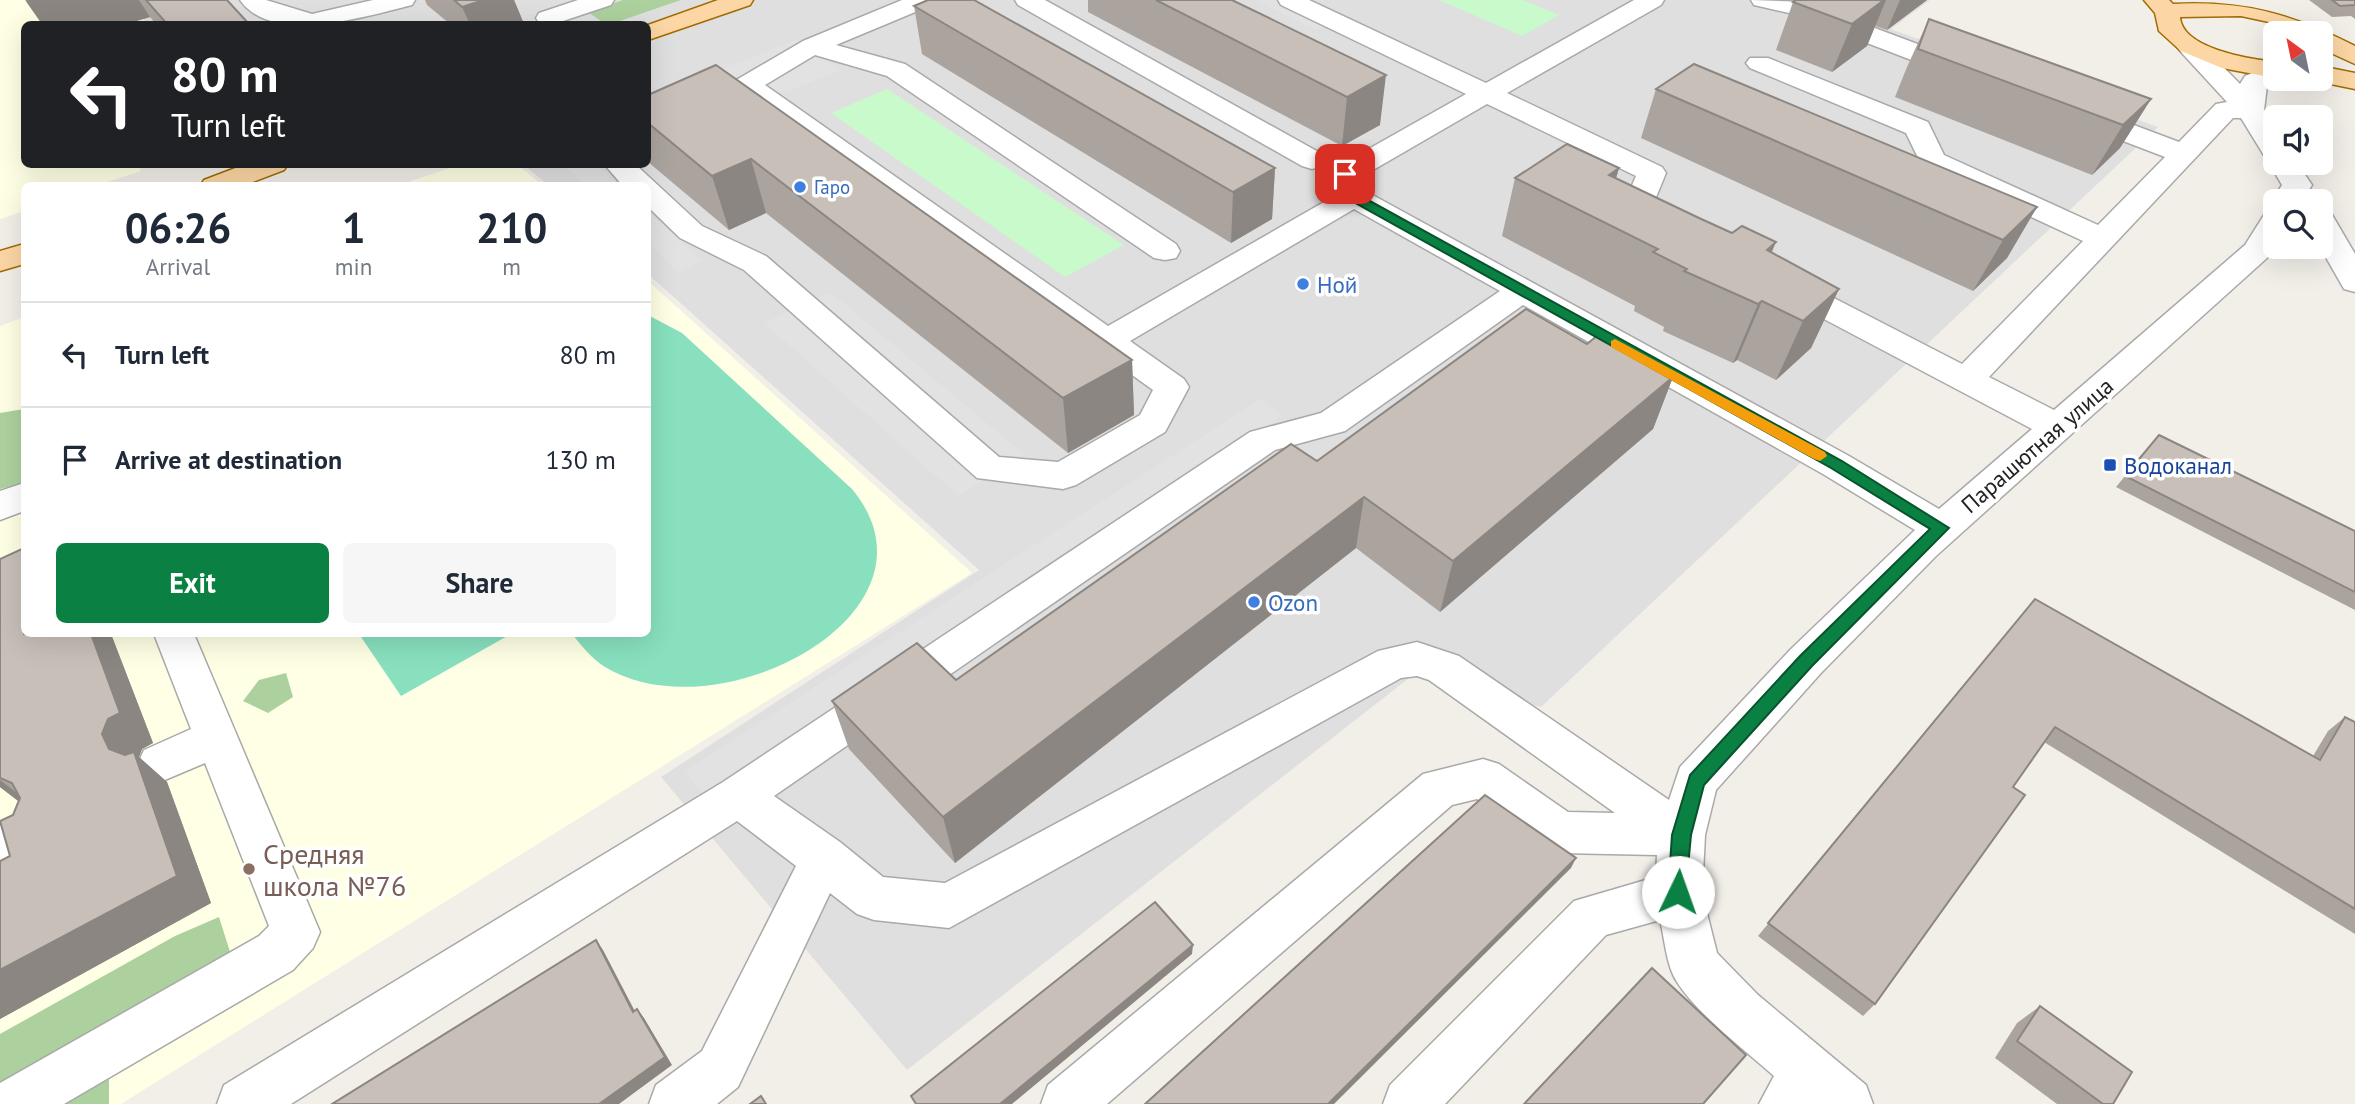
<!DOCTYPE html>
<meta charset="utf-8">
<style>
:root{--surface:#fff;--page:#f6f6f7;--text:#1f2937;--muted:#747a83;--line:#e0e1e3;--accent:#0b8043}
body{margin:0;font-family:"PT Sans",sans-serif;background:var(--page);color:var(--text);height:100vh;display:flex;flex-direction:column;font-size:26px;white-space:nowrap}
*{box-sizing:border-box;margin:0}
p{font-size:23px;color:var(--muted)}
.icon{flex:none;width:38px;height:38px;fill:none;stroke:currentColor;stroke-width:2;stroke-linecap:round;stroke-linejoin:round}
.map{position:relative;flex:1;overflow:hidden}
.details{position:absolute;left:21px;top:182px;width:630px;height:455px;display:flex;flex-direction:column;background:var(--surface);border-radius:10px;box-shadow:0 7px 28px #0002}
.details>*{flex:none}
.banner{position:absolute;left:21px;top:21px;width:630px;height:147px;border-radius:10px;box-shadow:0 7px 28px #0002;background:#202124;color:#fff;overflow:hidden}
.needle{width:46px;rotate:327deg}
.controls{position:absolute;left:2263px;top:21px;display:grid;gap:14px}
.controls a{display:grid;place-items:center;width:70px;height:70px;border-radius:10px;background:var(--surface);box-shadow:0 7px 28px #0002;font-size:35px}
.pin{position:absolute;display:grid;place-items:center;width:60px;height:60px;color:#fff;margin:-30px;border-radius:14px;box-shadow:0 4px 10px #0006}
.me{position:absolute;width:77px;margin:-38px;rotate:3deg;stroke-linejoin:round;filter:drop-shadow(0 0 5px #0008)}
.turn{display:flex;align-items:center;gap:24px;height:147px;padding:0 35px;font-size:32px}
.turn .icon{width:91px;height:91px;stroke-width:2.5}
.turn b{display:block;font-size:49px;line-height:60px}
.eta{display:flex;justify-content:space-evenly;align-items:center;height:119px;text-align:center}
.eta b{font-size:42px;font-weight:800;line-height:49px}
.button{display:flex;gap:14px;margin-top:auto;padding:14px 35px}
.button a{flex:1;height:80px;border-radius:10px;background:var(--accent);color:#fff;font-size:28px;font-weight:800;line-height:80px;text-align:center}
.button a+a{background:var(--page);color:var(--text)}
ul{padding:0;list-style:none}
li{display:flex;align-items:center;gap:21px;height:105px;padding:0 35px;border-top:2px solid var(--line)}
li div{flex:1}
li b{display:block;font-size:26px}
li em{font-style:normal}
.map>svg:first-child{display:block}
</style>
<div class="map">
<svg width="2355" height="1104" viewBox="0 0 2355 1104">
<rect width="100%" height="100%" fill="#f2efe9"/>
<!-- residential -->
<path fill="#e0dfdf" d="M126 0H1930L1891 29 2158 127 1541 707 1413 675 907 1070 661 777 979 570 648 274V186L548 185 524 165 648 164V24H147Z"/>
<!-- education -->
<g fill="#ffffe5">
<path d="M0 0H26L42 24H24V164L137 165 141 171 98 185 24 186V211L0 219Z"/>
<path d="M459 165H518L542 185H399Z"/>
<path d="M648 281 972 573 121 1104H0V326L24 317V634H648Z"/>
</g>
<!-- forest -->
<g fill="#add19e">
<path d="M623 0H681L611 24H605L588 12Z"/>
<path d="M24 409V483L0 489V413Z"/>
<path d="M286 673 293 697 268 713 243 701 259 680Z"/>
<path d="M219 917 231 955 109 1066V1104H0V1034L175 936Z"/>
</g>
<!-- park -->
<g fill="#c8facc">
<path d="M1439 0H1523L1559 15 1522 36Z"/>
<path d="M887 89 1124 245 1065 277 831 113Z"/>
</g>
<!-- pitch -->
<g fill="#88e0be">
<path d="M648 315 682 333 852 489C954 612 718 736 605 667 592 659 581 645 572 634H648Z"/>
<path d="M359 634H511L401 696Z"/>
</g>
<!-- parking -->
<g fill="#e2e2e2">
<path d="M1254 0H1279L1328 24 1316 30Z"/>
<path d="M796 40 840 70 648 149V98Z"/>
<path d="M563 165H596L619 185H586Z"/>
<path d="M648 211 702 261 678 272 648 244Z"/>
<path d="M830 292 1025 455 996 461 810 302Z"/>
<path d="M791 310 985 479 958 496 764 323Z"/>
<path d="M1260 399 1282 415 705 797 685 771Z"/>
</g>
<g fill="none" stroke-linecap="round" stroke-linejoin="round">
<defs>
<g id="minor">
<path d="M240 0H266L312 14 373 0H415L412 5C368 16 271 46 240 0Z"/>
<path d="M578 0H614L611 5 557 23H539L536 18 539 13Z"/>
<path d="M902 0H935L932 5 836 45 905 64 1176 244 1180 251 1176 258 1165 260 1154 258 887 76 815 55 765 85 1108 326 1338 194 1331 174 1335 168 1466 94 1281 5 1278 0H1309L1486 83 1634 0H1664L1661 5 1507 93 1662 167 1666 173 1652 207 1676 219 1680 225 1676 231C1658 236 1631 226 1621 211L1636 176 1487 104 1361 177 1367 192 1849 456 1939 509 2032 429 1773 292 1768 285 1773 278 1784 275 1795 278 1962 364 2083 241 1922 166 1906 133 1750 68 1746 63 1750 58H1768L1928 122 1944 155 2098 225 2165 157 2071 121 2067 115 2071 109H2091L2179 142 2216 104 2227 102 2181 52 2177 47 2181 42H2199L2240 84 2245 76 2275 63V79H2280L2267 86 2264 110 2275 128V163H2297L2312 185 2302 201H2275V205L2272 201 2282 185 2269 163 2272 159 2265 157 2241 118H2233L1989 377 2054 410 2245 245 2264 215 2275 212V245L2267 258 1936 556 1821 673 1716 790 1705 835 1702 893 1717 953 1758 995 1866 1085 1873 1104H1759L1774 1076C1745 1050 1698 1015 1677 982 1666 965 1665 940 1660 920L1606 935 1445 1104H1383L1390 1085 1574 901 1656 877 1657 855 1560 853 1544 847 1477 799 1452 805 1107 1104H1041L1048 1085 1423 774 1483 759 1499 764 1568 812 1615 813 1429 680 1417 676 1401 678 949 928 874 920 857 914 830 893 738 1087 717 1104H649L656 1085 702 1051 796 866 737 821 291 1104H217L224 1085 723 782 1250 432 1321 413 1500 291 1354 209 1130 341 1184 379 1189 387 1165 432 1076 485 1063 489 977 478 744 270 680 238 648 207V186H623L604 164H635L702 226 766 256 999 457 1058 462 1140 415 1153 390 744 95 648 133V115L738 79 803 41ZM1523 305 1823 474 1915 530 1791 649 1680 767 1669 800 1459 656 1417 642 1378 651 945 883 883 877 840 842 774 796 1275 450 1345 431Z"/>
<path d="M1015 0H1045L1322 154 1326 160 1322 166 1312 169 1302 166 1018 5Z"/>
<path d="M1751 0 1805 2 1971 64 1975 70 1971 76H1953L1789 13 1754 5Z"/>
<path d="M2320 210 2331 213 2355 254V292L2344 289 2320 247Z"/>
<path d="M24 483V511L0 520V491Z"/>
<path d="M154 634H194L320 932 313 948 293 970 64 1104H0V1083L259 936 269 926 205 763 160 782 144 776 138 763 144 750 191 729Z"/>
<path d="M33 808 49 814 56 828 49 842 0 866V822Z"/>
</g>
<g id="major">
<path d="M718 0H753L750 5 648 40V25Z"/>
<path d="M2144 0H2169L2173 4C2244 0 2294 15 2355 46V64L2320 48V33H2293L2269 22 2241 16 2180 17C2182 49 2250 59 2275 62V78L2222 68 2181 51 2159 31 2155 13Z"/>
<path d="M2320 66 2355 73V89L2311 80 2320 79Z"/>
<path d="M246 164H288L284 170 242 186H200L204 180Z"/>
<path d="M24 244V264L0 271V251Z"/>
</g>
</defs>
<!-- minor casing -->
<use href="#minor" stroke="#a9a9a9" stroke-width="3"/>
<!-- major casing -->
<use href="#major" stroke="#a06b00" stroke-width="3"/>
<!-- minor -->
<use href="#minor" fill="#fff" fill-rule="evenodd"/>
<!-- major -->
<use href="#major" fill="#fcd6a4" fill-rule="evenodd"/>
</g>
<!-- wall -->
<g fill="#aba49e">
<path d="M25 0H227L249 24H156L150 17 126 24H42Z"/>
<path d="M425 0H514L524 24H450L427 5Z"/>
<path d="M1088 0H1232L1380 125 1342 146 1088 12Z"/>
<path d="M1796 0H1927L1887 30 1875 26 1867 46 1832 72 1776 50 1793 2Z"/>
<path d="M2309 0H2355V19L2351 16 2332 17Z"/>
<path d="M914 6 1275 168 1272 219 1231 243 922 54Z"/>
<path d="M1929 19 2151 99 2120 148 2092 175 1895 97 1907 67Z"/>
<path d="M1656 89 2037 207 2007 258 1973 291 1641 138Z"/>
<path d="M648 95 1132 360 1134 415 1068 453 766 213 729 230 648 162Z"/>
<path d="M1619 168 1616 178 1772 253 1839 289 1811 348 1776 380 1737 360 1733 363 1663 331 1664 327 1634 311 1635 306 1502 236 1515 178Z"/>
<path d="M1587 344 1673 377 1653 429 1440 612 1356 548 955 863 849 749 832 701 956 680 1317 461Z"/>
<path d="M2159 435 2355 531V610L2116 487Z"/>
<path d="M0 559 24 634H111L153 743 142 749 139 757 167 782 211 903 0 1019V861L10 856 13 815 19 801 0 787Z"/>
<path d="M2035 599 2313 756 2328 731 2345 717 2355 722V934L2044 742 2013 787 1875 1004 1863 1016 1758 936Z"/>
<path d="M2040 1006 2113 1104H2057L1995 1058 2017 1023Z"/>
</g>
<!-- shaded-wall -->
<g fill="#8b8681">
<path d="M28 0H139L150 17 126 24H42L26 1Z"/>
<path d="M484 0H514L524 24H470L462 7Z"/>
<path d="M1884 0H1886L1867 46 1832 72 1852 24Z"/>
<path d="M1900 0H1927L1887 30Z"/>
<path d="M1386 75 1380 125 1342 146 1347 97Z"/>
<path d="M2151 99 2120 148 2092 175 2123 125Z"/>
<path d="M751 159 766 213 729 230 712 176Z"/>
<path d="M1275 168 1272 219 1231 243 1233 192Z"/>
<path d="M1619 168 1603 222 1609 175Z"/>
<path d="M2037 207 2007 258 1973 291 2003 240Z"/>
<path d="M1776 242 1751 301 1767 250Z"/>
<path d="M1839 289 1811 348 1776 380 1803 321Z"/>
<path d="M1762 301 1737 360 1733 363 1758 304Z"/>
<path d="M1132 360 1134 415 1068 453 1063 398Z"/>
<path d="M1673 377 1653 429 1440 612 1453 561Z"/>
<path d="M1364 497 1356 548 955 863 943 817Z"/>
<path d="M91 634H111L153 743 142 749 139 757 167 782 211 903 0 1019V970L109 749 102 734Z"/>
<path d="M0 780 34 806 27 808 0 787Z"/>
<path d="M1576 858 1571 868 1334 1104H1328Z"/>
<path d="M596 940 603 950 640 1021 633 1012Z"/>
<path d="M1193 945 1192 954 1012 1104H1000Z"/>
<path d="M637 1009 644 1018 672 1065 619 1104H599Z"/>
</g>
<!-- building -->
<g fill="#c7bfb8" stroke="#8b8681" stroke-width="2">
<path d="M146 0H227L249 24H167Z"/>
<path d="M454 0H484L462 7Z"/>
<path d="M928 0H974L1275 168 1233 192 914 6Z"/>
<path d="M1156 0H1232L1386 75 1347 97Z"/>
<path d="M1796 0H1884L1852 24 1793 2Z"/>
<path d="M2332 0H2355V5L2340 6Z"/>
<path d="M1929 19 2151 99 2123 125 1918 49Z"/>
<path d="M1694 64 2037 207 2003 240 1656 89Z"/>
<path d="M716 65 1132 360 1063 398 751 159 712 176 648 123V95Z"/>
<path d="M1567 144 1619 168 1609 175 1699 218 1732 233 1742 226 1776 242 1767 250 1839 289 1803 321 1762 301 1758 304 1684 271 1687 269 1653 252 1658 249 1515 178Z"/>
<path d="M1526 309 1587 344 1598 335 1673 377 1453 561 1364 497 943 817 832 701 917 643 956 680 1291 444 1317 461Z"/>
<path d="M2159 435 2355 531V592L2125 476Z"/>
<path d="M24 548V634H91L120 713 108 719 102 734 109 749 125 755 134 752 177 876 0 970V861L10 856 0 821 13 815 20 798 12 783 0 778V559Z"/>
<path d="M2035 599 2320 760 2345 717 2355 722V909L2055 727 2013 787 2025 795 1875 1004 1768 923Z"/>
<path d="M1485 795 1576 858 1328 1104H1145Z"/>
<path d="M1155 902 1193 945 1000 1104H916L911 1096Z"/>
<path d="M596 940 633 1012 637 1009 665 1057 599 1104H332Z"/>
<path d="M1652 968 1746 1055 1703 1104H1524Z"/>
<path d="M2040 1006 2132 1072 2113 1104H2103L2017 1041Z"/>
<path d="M761 1096 766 1104H750Z"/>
</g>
<!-- route -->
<path fill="#0b8043" stroke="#07532c" stroke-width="2" d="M1345 171 1351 174 1359 195 1842 461 1949 528 1812 666 1704 785 1691 835 1685 899 1678 902 1671 899 1668 892 1672 835 1690 775 1800 656 1930 529 1831 468 1350 200 1339 174Z"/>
<!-- slow -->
<path fill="#f59e0b" d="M1615 339 1825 452 1827 456 1820 461 1814 459 1611 347V341Z"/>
<!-- markers -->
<g fill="#3f7fe0" stroke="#fff" stroke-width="2.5">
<circle cx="800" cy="187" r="7"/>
<circle cx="1303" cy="284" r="7"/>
<circle cx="1254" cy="602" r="7"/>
</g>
<rect fill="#1a4fb4" stroke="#fff" stroke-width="2.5" x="2103" y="458" width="14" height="14" rx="3.5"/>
<circle fill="#8d6e63" stroke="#fff" stroke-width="2.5" cx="249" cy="869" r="7"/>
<g text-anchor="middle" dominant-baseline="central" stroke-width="7" stroke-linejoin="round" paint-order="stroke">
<!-- far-shop labels -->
<g font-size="19" fill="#366cbe" stroke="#fff" text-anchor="start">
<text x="814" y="187">Гаро</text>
</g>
<!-- shop labels -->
<g font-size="23" fill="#366cbe" stroke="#fff" text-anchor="start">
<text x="1317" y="284">Ной</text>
<text x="1268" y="602">Ozon</text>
</g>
<!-- street labels -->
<g font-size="23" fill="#222" stroke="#fff">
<text transform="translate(2037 445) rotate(-41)">Парашютная улица</text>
</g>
<!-- transit labels -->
<g font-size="23" fill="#164399" stroke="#fff" text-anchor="start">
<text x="2124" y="465">Водоканал</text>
</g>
<!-- near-education labels -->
<g font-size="28" fill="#785e54" stroke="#fff" text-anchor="start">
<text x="263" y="853">Средняя<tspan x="263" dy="32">школа №76</tspan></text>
</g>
</g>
</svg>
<div class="controls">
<a><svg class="needle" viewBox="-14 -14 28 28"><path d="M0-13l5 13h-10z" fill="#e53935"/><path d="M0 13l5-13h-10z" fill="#747a83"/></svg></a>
<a><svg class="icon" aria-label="sound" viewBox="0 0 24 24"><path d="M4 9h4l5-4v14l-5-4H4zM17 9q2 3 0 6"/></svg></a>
<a><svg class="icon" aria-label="search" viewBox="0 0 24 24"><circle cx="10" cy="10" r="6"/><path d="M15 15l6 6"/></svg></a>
</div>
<div class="pin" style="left:1345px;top:174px;background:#d93025"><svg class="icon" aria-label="arrive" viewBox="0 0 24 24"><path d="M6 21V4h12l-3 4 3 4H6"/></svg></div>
<svg class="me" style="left:1678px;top:892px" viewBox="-20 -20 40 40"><circle r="19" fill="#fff"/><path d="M0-13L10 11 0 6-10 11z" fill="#0b8043"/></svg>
<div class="banner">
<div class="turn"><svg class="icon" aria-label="left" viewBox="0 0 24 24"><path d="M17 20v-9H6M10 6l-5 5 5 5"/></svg><div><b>80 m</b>Turn left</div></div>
</div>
<section class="details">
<div class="eta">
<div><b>06:26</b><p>Arrival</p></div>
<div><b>1</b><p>min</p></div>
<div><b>210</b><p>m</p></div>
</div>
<ul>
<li><svg class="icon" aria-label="left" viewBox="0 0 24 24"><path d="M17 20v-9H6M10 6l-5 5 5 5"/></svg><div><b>Turn left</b></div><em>80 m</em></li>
<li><svg class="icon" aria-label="arrive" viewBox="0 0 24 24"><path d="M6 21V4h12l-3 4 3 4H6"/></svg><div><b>Arrive at destination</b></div><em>130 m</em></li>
</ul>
<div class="button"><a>Exit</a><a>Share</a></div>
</section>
</div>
